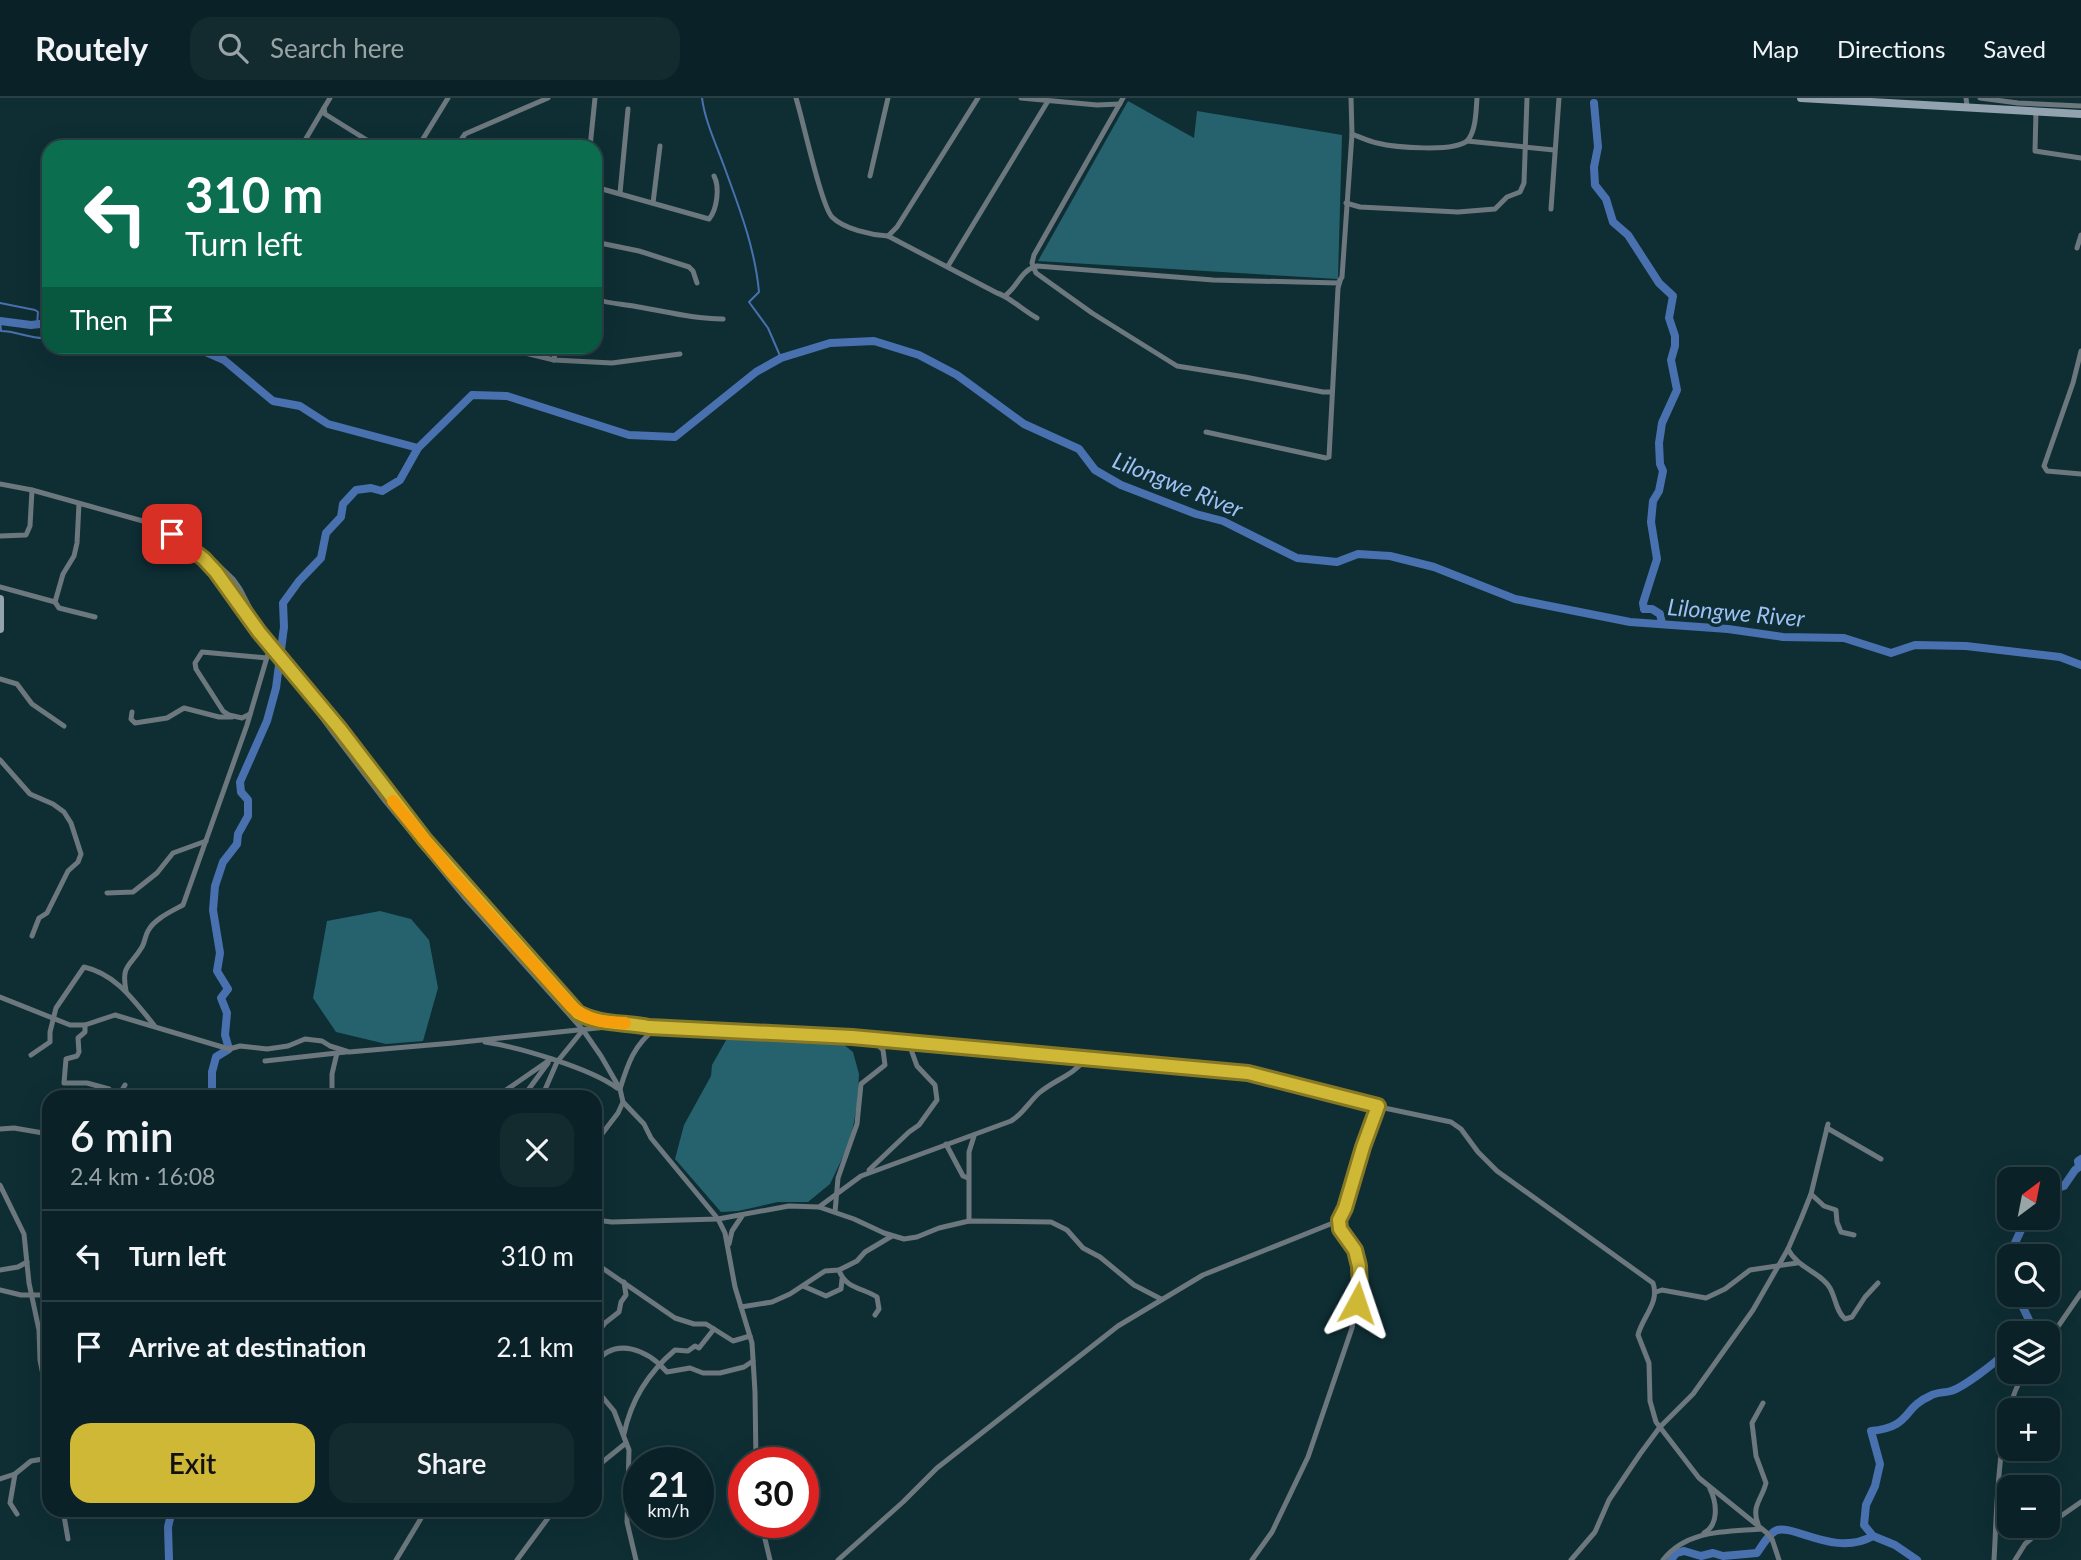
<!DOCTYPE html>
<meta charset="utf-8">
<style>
:root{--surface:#0a2227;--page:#132a2f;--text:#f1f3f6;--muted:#99a4a7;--line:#2a3f44;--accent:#d0b837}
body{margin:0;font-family:Lato,sans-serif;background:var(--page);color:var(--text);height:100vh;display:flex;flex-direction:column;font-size:26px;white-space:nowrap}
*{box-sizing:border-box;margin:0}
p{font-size:23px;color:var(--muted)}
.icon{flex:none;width:38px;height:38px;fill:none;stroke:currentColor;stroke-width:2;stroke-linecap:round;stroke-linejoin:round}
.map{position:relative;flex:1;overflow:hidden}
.panel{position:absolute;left:42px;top:992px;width:560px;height:427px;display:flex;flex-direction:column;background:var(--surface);border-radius:21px;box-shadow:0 7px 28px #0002,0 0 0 2px var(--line)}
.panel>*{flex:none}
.top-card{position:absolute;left:42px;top:42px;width:560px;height:214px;border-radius:21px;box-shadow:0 7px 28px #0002,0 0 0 2px var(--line);background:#0b6e4f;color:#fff;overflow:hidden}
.needle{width:46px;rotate:32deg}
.controls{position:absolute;left:1997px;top:1069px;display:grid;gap:14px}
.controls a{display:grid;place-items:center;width:63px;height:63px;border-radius:14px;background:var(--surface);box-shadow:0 7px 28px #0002,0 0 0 2px var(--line);font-size:35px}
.speed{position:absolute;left:623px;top:1349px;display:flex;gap:14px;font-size:35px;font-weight:700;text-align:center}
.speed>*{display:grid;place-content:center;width:91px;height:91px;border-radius:50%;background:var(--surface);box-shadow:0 7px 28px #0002,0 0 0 2px var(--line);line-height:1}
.speed small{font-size:18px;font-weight:400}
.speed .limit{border:10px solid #d22;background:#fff;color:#111}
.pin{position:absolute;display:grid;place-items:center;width:60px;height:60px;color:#fff;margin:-30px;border-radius:14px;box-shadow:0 4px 10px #0006}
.me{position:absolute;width:77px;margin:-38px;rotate:5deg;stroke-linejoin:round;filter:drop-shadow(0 0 5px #0008)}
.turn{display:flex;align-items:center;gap:24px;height:147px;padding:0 28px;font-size:32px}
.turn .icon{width:91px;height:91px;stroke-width:2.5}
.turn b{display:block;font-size:49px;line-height:60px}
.then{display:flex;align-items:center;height:66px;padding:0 28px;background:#0003;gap:14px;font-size:26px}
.round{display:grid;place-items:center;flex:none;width:74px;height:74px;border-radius:21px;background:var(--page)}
.summary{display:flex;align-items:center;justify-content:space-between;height:119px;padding:0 28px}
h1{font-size:42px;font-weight:600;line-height:52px}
.primary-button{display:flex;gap:14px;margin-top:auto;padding:14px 28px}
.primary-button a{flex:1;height:80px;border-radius:21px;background:var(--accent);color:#111;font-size:28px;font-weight:600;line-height:80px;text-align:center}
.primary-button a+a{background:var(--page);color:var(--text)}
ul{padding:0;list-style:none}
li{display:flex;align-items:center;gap:21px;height:91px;padding:0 28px;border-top:2px solid var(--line)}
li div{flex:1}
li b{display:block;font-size:26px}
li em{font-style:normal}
header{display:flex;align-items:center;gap:42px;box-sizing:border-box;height:98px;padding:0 35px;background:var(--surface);border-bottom:2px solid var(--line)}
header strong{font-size:33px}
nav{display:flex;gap:38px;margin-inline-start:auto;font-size:24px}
.search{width:490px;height:63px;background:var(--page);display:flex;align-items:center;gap:18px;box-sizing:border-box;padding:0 24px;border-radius:21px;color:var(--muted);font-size:26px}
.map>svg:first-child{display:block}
</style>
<header>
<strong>Routely</strong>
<div class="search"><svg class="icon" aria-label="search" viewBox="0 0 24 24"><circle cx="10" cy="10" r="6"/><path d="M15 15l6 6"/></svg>Search here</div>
<nav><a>Map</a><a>Directions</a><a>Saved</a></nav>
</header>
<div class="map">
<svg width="2081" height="1462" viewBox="0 0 2081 1462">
<rect width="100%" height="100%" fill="#0e2e34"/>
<!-- forest -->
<g fill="#25626e">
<path d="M1128 3 1194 40 1197 13 1342 37 1338 181 1038 163Z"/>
<path d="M380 813 411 821 429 842 438 890 423 943 386 946 336 934 313 900 327 823Z"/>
<path d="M729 937 838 942 853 954 859 976 857 1008 850 1044 830 1086 808 1104H778L738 1113 721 1114 675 1061 684 1027 711 978 712 967Z"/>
</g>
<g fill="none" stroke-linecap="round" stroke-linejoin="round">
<!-- stream -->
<g stroke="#4971af" stroke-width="2">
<path d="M702 0C705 23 716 46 724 68 739 109 755 150 759 194L749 204 768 230 781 260"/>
<path d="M0 205 35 212 38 214 37 227"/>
<path d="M0 223 1 233C16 233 28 240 44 240L45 225"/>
</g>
<!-- river -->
<g stroke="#4971af" stroke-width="8">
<path d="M1594 5 1598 49 1594 69 1595 87 1606 101 1613 124 1628 137 1659 185 1673 198 1669 220 1675 238V248L1671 262 1677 292 1662 325 1659 345 1660 366 1663 373 1659 393 1653 403 1651 424 1657 461 1643 505 1644 511H1652L1660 516 1662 525"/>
<path d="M0 223 31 227 49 225"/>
<path d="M192 248 224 262 273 303 300 308 328 326 418 350 472 297 507 298 629 337 675 339 756 274 781 260 830 245 874 243 919 257 957 277 1024 326 1079 351 1095 372 1121 387 1196 416 1223 423 1297 460 1337 464 1358 456 1390 458 1434 469 1515 501 1630 524 1728 531 1783 539 1844 540 1891 555 1915 547 1966 548 2060 559 2081 567"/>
<path d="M212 999V974L216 959 229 951 225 937 227 915 221 900 228 891 217 873 220 855 213 812 215 788 223 764 237 746 238 736 248 718V702L241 694 240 684 267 623 276 590 284 529 283 505 299 483 321 460 326 435 341 419 343 406 356 392 371 390 382 393 400 382 418 350"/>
<path d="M2048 1093 2064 1088 2075 1072 2079 1069 2078 1063 2081 1061"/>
<path d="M2009 1189 2001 1175 2021 1132 2033 1120"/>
<path d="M2017 1197 2029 1222 2028 1236"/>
<path d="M169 1462 168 1429 172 1412"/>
<path d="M1671 1462 1676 1455 1684 1453 1701 1458 1713 1455 1723 1458 1757 1455C1762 1448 1767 1438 1775 1433 1792 1424 1834 1460 1873 1438"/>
<path d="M1917 1462 1895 1447 1873 1438 1864 1427 1866 1407 1875 1388 1880 1366 1871 1333C1912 1329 1902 1310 1930 1298 1936 1294 1944 1295 1951 1293 1964 1289 1995 1265 2005 1255L2009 1257"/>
</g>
<!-- street -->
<g stroke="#6c777e" stroke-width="5">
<path d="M330 0 324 10 325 16 378 49"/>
<path d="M796 0C803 22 821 107 832 119 844 131 871 137 888 138L897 129 978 0"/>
<path d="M1021 0 1097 7 1120 6"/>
<path d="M1123 0 1034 157 1032 165 1036 175 1092 215 1177 268 1245 279 1323 294H1331"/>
<path d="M1966 0 1967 8"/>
<path d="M1980 0 2018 5 2081 8"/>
<path d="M2036 13 2035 53 2081 60"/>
<path d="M1352 36C1360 39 1368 43 1377 45 1393 49 1456 55 1468 42 1476 32 1476 13 1477 0"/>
<path d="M1467 43 1554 52"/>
<path d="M301 49 324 10"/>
<path d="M418 49 448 0"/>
<path d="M456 49 465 36 548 0"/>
<path d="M590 49 595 0"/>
<path d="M870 78 888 0"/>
<path d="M595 89 709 121C717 112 720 89 714 78"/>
<path d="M620 95 628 11"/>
<path d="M653 105 660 48"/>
<path d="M1346 105 1360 109 1458 114 1495 111 1507 99 1520 94 1524 85 1527 0"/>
<path d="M1551 111 1559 0"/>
<path d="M888 138 997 195C1008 198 1024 213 1037 220"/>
<path d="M595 144 639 153 689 169 693 173 697 185"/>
<path d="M2077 150 2081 137"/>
<path d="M948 168 1048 3"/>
<path d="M1006 197C1018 188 1021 172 1037 168L1213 182 1338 185 1342 179 1352 36 1351 0"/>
<path d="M595 201C610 206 624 206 639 209 668 214 694 221 723 221"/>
<path d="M406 248 430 252 485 248"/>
<path d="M496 248 554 262 612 265 680 256"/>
<path d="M2081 253 2073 285 2044 368 2047 373 2081 376"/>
<path d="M554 262 556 248"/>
<path d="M1206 334 1326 360 1329 359 1338 190 1340 183"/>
<path d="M0 386 32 392 175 432 211 460 233 481 240 491 270 549 334 636 385 703 464 799 583 932 601 958 620 991 623 1004 644 1026 651 1040 718 1121 725 1135 735 1189 752 1245 755 1294 756 1365"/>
<path d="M166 433C213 456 233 503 264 541"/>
<path d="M0 438 26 437 30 428 32 392"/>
<path d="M0 489 55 504 63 476 74 458 77 445 79 406"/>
<path d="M55 504 59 510 95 519"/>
<path d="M0 581 17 586 32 606 64 628"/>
<path d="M308 594 339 630 425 742 571 909C591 927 612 921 637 926"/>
<path d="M132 614 131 621 135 625 167 620 184 610 219 619H232"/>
<path d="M250 616 242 620 229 617 223 613 196 571 195 565 202 554 267 560"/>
<path d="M0 662 30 696 53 706 64 714 71 725 81 756 78 764 68 773 47 815 39 820 32 838"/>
<path d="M107 795 133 794 157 775 173 755 206 743"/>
<path d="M126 893C121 866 130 869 142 849 145 844 145 838 148 833 154 821 172 813 183 807L247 627 270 549"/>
<path d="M0 899 70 927H85L115 917 229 951 240 948 267 951 288 948 305 941 322 943 330 948 349 954 453 945 607 929H665L852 939 1248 975 1301 987 1351 1003 1451 1024 1461 1031 1478 1054 1497 1073 1653 1185C1660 1205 1642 1219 1638 1237L1649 1265 1650 1303 1656 1324 1699 1380 1767 1435 1772 1441 1779 1462"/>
<path d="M85 927V934L78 940 79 954 77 958 66 961 64 985H87L109 991 116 999"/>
<path d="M485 944C518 949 590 970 617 990"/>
<path d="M31 957 50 944V934L56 910 84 869C116 876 134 903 154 927"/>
<path d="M265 963 346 954"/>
<path d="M620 991C628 965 634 947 656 930"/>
<path d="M118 999 125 987"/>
<path d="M332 999V976L337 955"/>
<path d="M496 999 551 961"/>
<path d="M523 999 548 965"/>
<path d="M544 999V994L557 964 583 932"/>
<path d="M1827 1030 1881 1061"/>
<path d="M0 1031 14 1030 49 1036"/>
<path d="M595 1045 618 1015 623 1004"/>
<path d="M946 1046 963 1078 968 1080"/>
<path d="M869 1072 909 1034 919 1027 937 1002 935 987 917 968 908 943"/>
<path d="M0 1087 24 1136 29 1185 39 1232 40 1262 49 1307"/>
<path d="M1811 1096 1824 1108 1836 1112 1837 1124 1841 1134 1854 1137"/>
<path d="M819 1109 854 1121 884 1135 904 1141 917 1139 939 1130 969 1123 1051 1124 1067 1132 1083 1150 1100 1159 1134 1187 1161 1201"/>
<path d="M835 1114 838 1080 857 1026 861 986 885 967 883 952 878 947 877 942"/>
<path d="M595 1122 612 1124 718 1121 789 1108 819 1109 861 1078 1011 1023C1023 1016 1029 1004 1039 995 1054 982 1074 977 1085 961"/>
<path d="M969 1123V1054L974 1038"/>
<path d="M729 1146 732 1133 742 1118"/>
<path d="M1788 1151C1798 1171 1821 1174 1830 1190 1836 1201 1836 1213 1845 1221L1852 1219 1865 1199 1878 1185"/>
<path d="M595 1165 675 1220 694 1226H706L733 1243 750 1238"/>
<path d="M0 1172 18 1169 27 1164"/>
<path d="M839 1172C845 1191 864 1190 877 1199L879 1211 875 1217"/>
<path d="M803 1188 826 1198 841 1191 842 1181"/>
<path d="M0 1192 21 1197H49"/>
<path d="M1656 1194 1662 1192 1706 1200 1725 1191 1750 1172 1797 1165"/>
<path d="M741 1209 772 1204 790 1196 825 1173 839 1172 857 1163 865 1154 892 1138"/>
<path d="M595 1238 605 1225 619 1214 621 1204 626 1197 624 1184"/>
<path d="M2048 1243 2081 1195"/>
<path d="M595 1265C616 1238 648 1252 667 1274L690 1270 703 1275H720L744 1269 753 1263"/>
<path d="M595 1290 614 1313 629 1352 627 1424 636 1462"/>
<path d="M624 1336C631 1302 649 1274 675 1252L688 1253 695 1248 699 1250 714 1231"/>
<path d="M595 1370 626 1345"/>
<path d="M15 1376 10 1405 17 1416"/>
<path d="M0 1381 15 1376 31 1363 49 1360"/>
<path d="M63 1412 68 1441"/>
<path d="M761 1424 770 1462"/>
<path d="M1758 1426C1751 1408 1762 1401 1766 1385L1756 1358 1752 1325 1763 1305"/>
<path d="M2048 1427 2081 1404"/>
<path d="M1704 1435C1719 1427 1717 1405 1710 1391"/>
<path d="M396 1462 426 1412"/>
<path d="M517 1462 554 1412"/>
<path d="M838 1462 903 1404 937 1370 1118 1228 1203 1177 1338 1123 1345 1109 1363 1049 1378 1008"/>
<path d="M1252 1462 1272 1434 1308 1359 1352 1230 1360 1191 1359 1168 1355 1152 1340 1131 1339 1122"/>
<path d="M1571 1462 1595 1434 1609 1402 1640 1356 1660 1329 1693 1296 1753 1212 1788 1151 1801 1121 1811 1096 1828 1026"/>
<path d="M1663 1462C1687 1431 1727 1434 1762 1431"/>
<path d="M1994 1462C1997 1415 1997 1309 2026 1274"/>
<path d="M2015 1462 2025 1446 2046 1428"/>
</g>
<!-- secondary -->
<g stroke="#92a3af" stroke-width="8">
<path d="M1801 0 2081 16"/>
<path d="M0 501V531"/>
</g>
</g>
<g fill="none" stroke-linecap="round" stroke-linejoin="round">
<defs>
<path id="route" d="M172 436 204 461 216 474 259 534 339 630 425 742 578 915C600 927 625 924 649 929L852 939 1248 975 1378 1008 1363 1049 1345 1110 1339 1122 1340 1131 1355 1152 1359 1168 1360 1191 1357 1205"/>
</defs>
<!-- route casing -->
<use href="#route" stroke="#877824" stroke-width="18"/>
<!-- route -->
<use href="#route" stroke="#d0b837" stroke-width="12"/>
<!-- slow -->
<path stroke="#f59e0b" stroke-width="12" d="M393 703 451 774 571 908C587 923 604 924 625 925"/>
</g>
<g text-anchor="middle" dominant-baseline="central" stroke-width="7" stroke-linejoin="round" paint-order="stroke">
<!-- water labels -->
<g font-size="23" font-style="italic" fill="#9ec0f4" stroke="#0e2e34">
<text transform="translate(1178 386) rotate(22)">Lilongwe River</text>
<text transform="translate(1736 514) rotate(5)">Lilongwe River</text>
</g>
</g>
</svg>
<div class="controls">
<a><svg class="needle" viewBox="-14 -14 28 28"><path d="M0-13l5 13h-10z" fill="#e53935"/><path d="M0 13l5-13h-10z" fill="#99a4a7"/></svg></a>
<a><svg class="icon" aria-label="search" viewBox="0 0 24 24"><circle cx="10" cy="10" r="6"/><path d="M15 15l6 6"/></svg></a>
<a><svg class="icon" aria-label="layers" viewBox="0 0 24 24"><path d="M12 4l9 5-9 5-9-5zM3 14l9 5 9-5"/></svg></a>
<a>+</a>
<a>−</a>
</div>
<div class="speed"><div>21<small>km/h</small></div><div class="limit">30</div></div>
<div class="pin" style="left:172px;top:436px;background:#d93025"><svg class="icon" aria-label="arrive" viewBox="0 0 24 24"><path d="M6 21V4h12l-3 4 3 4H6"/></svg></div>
<svg class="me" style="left:1357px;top:1205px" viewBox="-20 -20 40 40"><path d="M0-17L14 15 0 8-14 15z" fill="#d0b837" stroke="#fff" stroke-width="4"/></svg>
<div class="top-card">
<div class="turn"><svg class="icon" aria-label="left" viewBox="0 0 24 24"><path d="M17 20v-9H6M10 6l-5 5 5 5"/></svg><div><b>310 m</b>Turn left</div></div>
<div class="then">Then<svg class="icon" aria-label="arrive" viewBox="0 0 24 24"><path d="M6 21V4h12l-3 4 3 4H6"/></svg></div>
</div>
<section class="panel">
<div class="summary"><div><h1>6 min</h1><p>2.4 km · 16:08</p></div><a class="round"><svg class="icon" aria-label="close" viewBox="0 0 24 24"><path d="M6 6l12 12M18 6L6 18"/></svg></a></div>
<ul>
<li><svg class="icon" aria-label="left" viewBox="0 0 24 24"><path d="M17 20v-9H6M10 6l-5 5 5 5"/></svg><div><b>Turn left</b></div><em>310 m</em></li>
<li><svg class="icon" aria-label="arrive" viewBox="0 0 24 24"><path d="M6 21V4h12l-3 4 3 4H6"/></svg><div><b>Arrive at destination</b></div><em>2.1 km</em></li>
</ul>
<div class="primary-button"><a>Exit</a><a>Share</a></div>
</section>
</div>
